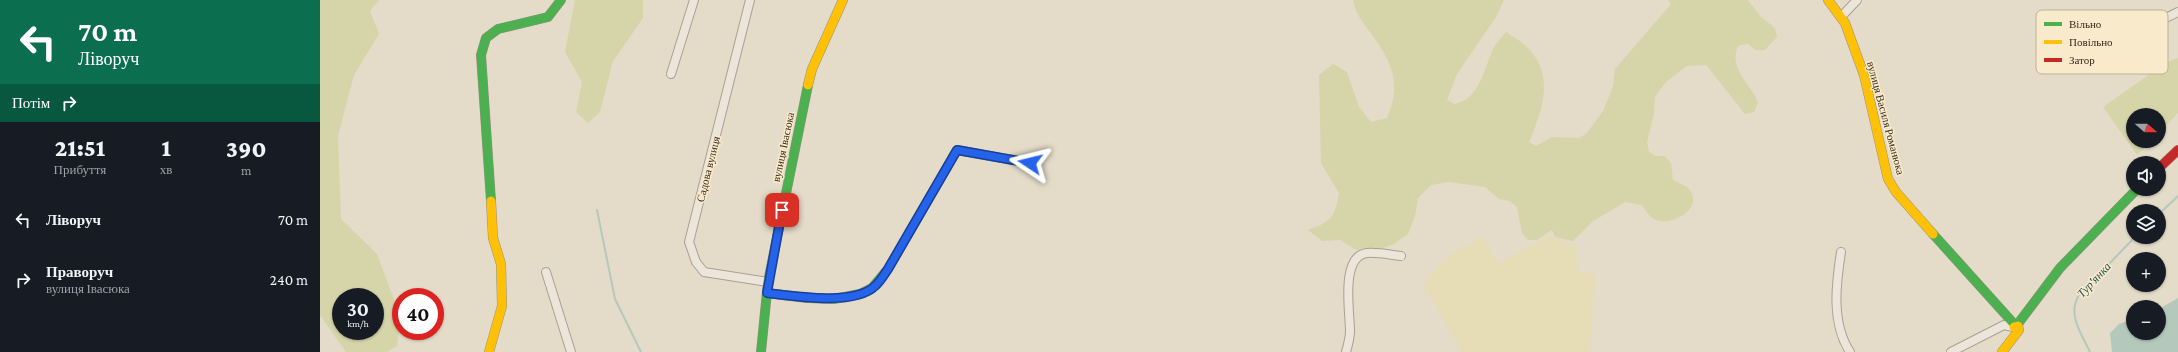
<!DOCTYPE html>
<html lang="uk">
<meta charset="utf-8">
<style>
:root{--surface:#171b24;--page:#242831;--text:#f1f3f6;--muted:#9ea1a6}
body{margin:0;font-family:"Crimson Pro",serif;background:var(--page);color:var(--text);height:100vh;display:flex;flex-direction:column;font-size:15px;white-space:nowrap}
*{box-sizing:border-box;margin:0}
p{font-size:13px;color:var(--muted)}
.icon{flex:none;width:22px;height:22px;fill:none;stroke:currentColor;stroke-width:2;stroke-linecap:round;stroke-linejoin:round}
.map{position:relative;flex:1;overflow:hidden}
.side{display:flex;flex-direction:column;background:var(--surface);width:320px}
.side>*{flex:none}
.banner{background:#0b6e4f;color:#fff;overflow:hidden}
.needle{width:26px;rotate:110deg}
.tools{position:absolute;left:1806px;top:108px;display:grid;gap:8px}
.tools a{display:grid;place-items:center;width:40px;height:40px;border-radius:50%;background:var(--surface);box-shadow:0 1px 3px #0004;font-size:20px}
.speed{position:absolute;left:12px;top:288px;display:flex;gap:8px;font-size:20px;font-weight:700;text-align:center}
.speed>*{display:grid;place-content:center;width:52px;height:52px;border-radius:50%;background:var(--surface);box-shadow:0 1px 3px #0004;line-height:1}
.speed small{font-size:10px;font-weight:400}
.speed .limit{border:6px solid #d22;background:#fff;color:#111}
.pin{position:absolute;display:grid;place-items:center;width:34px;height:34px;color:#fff;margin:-17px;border-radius:8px;box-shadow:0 2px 6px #0006}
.me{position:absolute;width:44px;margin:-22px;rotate:280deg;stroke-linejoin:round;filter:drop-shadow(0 0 3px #0008)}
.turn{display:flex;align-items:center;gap:14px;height:84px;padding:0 12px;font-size:18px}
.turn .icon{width:52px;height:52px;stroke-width:2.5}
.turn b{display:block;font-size:28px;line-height:34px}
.then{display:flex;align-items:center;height:38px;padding:0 12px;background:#0003;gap:8px;font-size:15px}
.eta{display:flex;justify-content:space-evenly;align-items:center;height:68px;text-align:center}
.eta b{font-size:24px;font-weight:800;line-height:28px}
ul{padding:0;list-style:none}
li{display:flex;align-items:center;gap:12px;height:60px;padding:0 12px}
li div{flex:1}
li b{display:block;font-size:15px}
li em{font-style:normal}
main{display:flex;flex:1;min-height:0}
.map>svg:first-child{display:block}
</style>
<main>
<section class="side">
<div class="banner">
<div class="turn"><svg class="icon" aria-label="left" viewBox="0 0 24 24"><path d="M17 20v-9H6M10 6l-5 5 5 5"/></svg><div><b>70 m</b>Ліворуч</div></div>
<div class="then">Потім<svg class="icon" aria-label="right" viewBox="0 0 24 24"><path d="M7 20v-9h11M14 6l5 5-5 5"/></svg></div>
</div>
<div class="eta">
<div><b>21:51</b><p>Прибуття</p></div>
<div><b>1</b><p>хв</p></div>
<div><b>390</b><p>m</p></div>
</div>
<ul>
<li><svg class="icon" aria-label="left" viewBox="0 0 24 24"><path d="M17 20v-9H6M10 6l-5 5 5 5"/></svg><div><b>Ліворуч</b></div><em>70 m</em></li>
<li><svg class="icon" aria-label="right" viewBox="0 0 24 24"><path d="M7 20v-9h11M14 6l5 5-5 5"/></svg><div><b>Праворуч</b><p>вулиця Івасюка</p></div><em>240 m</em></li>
</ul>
</section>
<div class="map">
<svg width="1858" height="352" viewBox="0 0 1858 352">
<rect width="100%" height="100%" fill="#e4dcc8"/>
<!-- farmland -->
<path fill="#e6dcb6" d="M1162 236 1180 264 1204 248 1230 236 1256 246 1258 272 1276 273 1269 352H1142L1103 283 1132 253Z"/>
<!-- green -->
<g fill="#d5d5a9" fill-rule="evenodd">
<path d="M0 0H59L50 11 59 34 34 75 18 136 21 219 57 254 80 316 77 346 67 352H26L0 315ZM21 297H55V331H21Z"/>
<path d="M255 0H323V18L293 61 280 112 268 123 256 112 262 82 245 52Z"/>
<path d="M1033 0H1184L1176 17 1137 74 1127 100 1135 104C1161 98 1164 67 1174 47 1177 42 1182 37 1186 32 1193 37 1203 42 1209 49 1235 78 1222 110 1209 142L1216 146 1232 137 1259 138 1267 133 1283 111 1293 87 1295 69 1351 4 1348 0H1428L1441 17 1455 28 1457 37 1445 50H1436L1428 44 1418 46C1408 70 1431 83 1438 103L1434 112 1425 114 1386 65 1367 66 1346 82 1335 97 1334 114 1327 142 1329 152 1336 156H1345L1351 163 1353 180C1358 183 1366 185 1369 189 1385 209 1350 228 1334 219 1329 217 1325 209 1322 205L1305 202 1272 222 1253 241 1235 237 1232 230 1217 240H1208L1202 233 1197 207 1190 201 1179 199 1165 187 1129 182 1111 185 1098 198 1095 216 1088 234 1072 245 1053 251 1035 249 1020 240 1002 241 988 230C1011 222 1015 217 1019 193L1001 163 999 75 1013 64 1027 72 1039 107 1051 122 1067 118C1082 83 1072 62 1050 32 1042 21 1035 13 1033 0Z"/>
<path d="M1858 58V113L1839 133V115H1813V141H1831L1817 155 1783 107 1847 62Z"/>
</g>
<!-- water -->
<path fill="#b4c9bc" d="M1858 298V352H1792L1790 333 1799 324 1813 319V333H1839V309Z"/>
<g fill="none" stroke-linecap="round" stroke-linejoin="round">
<!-- stream -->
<g stroke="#b4c9bc" stroke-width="2">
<path d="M277 210 295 299 321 352"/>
<path d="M1839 214 1858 196"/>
<path d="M1770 352C1761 333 1747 314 1759 295L1815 237"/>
</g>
<defs>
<g id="street">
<path d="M430 0 369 242 376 262 384 272 448 282"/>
<path d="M1521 17 1537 0"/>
<path d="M1821 30 1858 12"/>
<path d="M351 74 374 0"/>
<path d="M1521 252C1516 284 1511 323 1530 352"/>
<path d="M226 272 251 352"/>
<path d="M1026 352C1028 345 1030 338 1030 331 1030 312 1020 256 1047 253 1058 252 1071 255 1081 256"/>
<path d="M1631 352 1684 325 1693 327"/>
</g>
<g id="fast">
<path d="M171 201 161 55 166 38 178 29 228 17 241 0"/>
<path d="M1613 234 1695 325"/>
<path d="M447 293 487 298 514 299 540 294 552 288 568 269 637 150 709 163"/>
<path d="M1697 325 1740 268 1817 189"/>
<path d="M441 352 448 282 488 85"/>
</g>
<g id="slow">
<path d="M1508 0 1525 23 1544 75 1568 179 1576 192 1613 234"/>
<path d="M488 85 492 69 523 0"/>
<path d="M169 352 182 306 181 264 173 238 171 201"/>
<path d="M1682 352 1699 330 1698 326 1694 327"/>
</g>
<path id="jam" d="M1839 168 1858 150"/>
</defs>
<!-- street casing -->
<use href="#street" stroke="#a9a092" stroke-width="10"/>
<!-- fast casing -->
<use href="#fast" stroke="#989082" stroke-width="10"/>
<!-- slow casing -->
<use href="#slow" stroke="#989082" stroke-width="10"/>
<!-- jam casing -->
<use href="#jam" stroke="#989082" stroke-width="10"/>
<!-- street -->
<use href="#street" stroke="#ece6da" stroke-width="8"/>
<!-- fast -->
<use href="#fast" stroke="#4caf50" stroke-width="9"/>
<!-- slow -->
<use href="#slow" stroke="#ffc107" stroke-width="9"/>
<!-- jam -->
<use href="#jam" stroke="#c62828" stroke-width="9"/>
</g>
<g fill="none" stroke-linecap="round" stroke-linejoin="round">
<defs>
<path id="route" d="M462 210 447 293C473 296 535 306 555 286 560 282 564 275 568 269L637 150 710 163"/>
</defs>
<!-- route casing -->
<use href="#route" stroke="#184099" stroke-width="10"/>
<!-- route -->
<use href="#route" stroke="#2563eb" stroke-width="7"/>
</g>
<g text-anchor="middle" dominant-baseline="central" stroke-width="3" stroke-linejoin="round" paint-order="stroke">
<!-- street labels -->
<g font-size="11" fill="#37281a" stroke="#f8eacb">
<text transform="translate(1566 118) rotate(75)">вулиця Василя Романюка</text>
<text transform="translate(463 147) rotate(-78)">вулиця Івасюка</text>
<text transform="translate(388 169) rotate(-76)">Садова вулиця</text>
</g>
<!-- water labels -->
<g font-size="12" font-style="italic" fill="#285854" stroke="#f8eacb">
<text transform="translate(1774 280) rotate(-47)">Тур'янка</text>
</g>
</g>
<!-- legend -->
<rect x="1716" y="10" width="132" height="64" rx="6" fill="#f8eacb" stroke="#beb096" stroke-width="1"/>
<rect x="1724" y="22" width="18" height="4" fill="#4caf50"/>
<rect x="1724" y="40" width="18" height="4" fill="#ffc107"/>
<rect x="1724" y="58" width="18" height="4" fill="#c62828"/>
<g font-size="11" fill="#37281a">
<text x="1749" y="28">Вільно</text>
<text x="1749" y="46">Повільно</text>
<text x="1749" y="64">Затор</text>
</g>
</svg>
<div class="tools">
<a><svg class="needle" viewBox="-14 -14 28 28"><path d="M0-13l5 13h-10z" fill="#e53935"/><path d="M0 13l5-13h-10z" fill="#9ea1a6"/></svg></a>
<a><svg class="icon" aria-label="sound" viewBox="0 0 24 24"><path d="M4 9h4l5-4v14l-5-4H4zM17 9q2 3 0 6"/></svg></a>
<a><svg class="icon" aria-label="layers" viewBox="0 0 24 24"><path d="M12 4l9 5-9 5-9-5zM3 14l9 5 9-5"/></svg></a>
<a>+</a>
<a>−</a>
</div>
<div class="speed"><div>30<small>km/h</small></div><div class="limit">40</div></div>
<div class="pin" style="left:462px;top:210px;background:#d93025"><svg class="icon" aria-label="arrive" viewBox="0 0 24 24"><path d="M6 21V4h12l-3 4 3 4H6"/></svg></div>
<svg class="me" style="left:710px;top:163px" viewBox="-20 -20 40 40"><path d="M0-17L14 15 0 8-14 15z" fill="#2563eb" stroke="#fff" stroke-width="4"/></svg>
</div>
</main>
